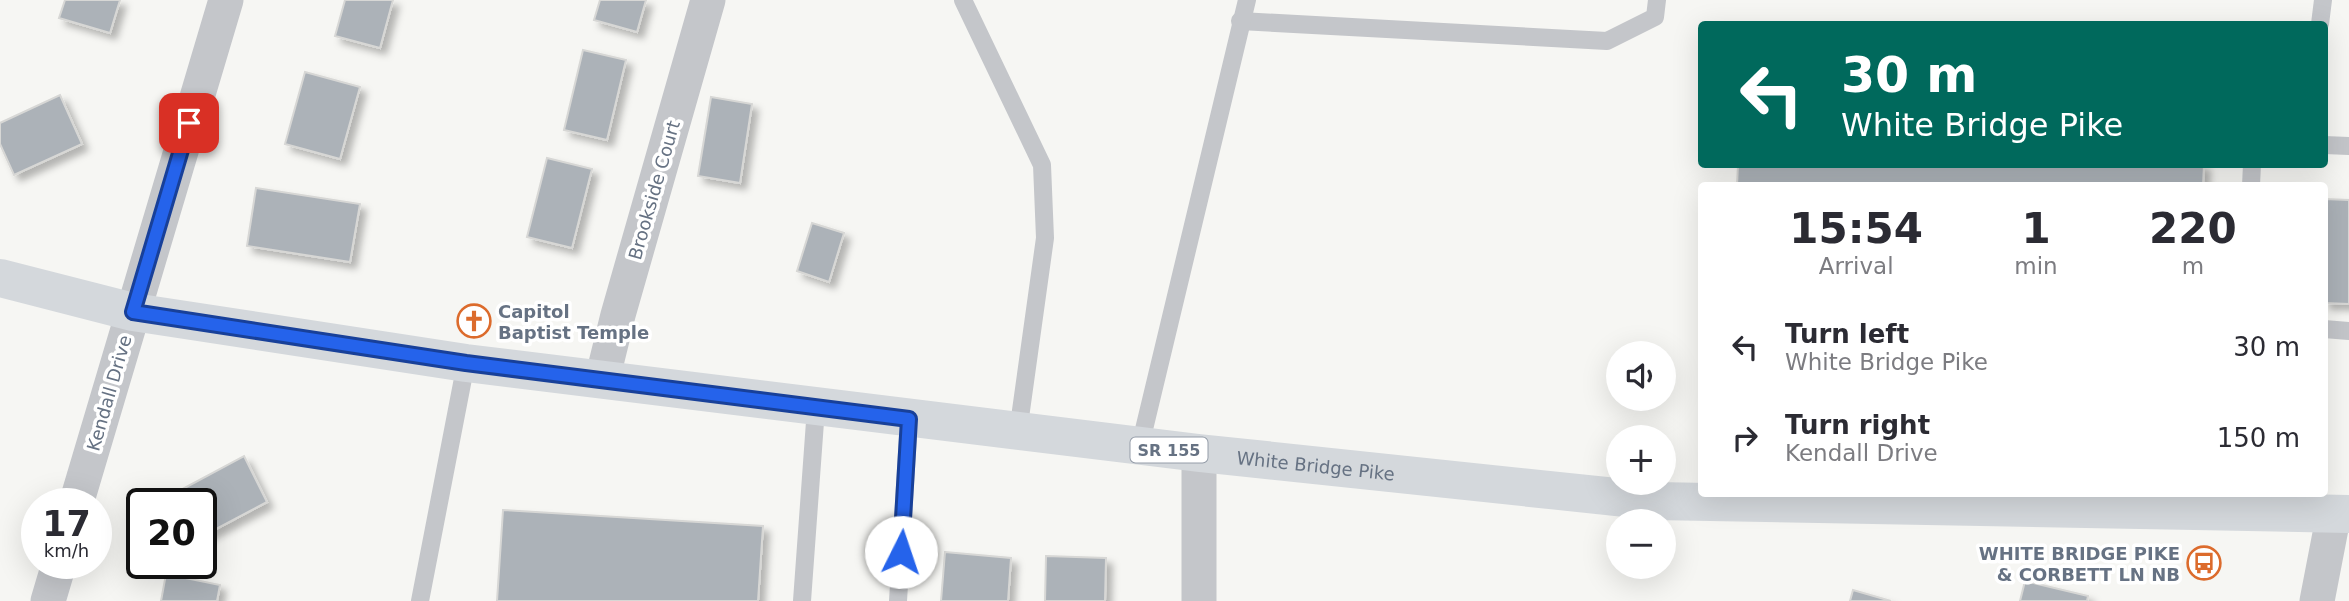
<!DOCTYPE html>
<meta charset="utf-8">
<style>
:root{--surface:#fff;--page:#f7f7f7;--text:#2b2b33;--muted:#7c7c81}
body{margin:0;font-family:"DejaVu Sans",sans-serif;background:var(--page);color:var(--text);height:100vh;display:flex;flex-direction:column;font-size:26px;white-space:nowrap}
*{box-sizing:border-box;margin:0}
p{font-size:23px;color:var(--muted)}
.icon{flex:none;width:38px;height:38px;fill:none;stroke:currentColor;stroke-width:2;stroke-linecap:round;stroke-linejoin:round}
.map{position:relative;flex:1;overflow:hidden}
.side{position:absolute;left:1698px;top:182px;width:630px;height:315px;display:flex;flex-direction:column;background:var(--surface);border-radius:7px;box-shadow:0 7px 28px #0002}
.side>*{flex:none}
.top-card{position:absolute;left:1698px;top:21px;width:630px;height:147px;border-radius:7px;box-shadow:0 7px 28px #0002;background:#00695c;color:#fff;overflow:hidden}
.buttons{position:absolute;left:1606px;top:341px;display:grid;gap:14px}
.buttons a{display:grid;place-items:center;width:70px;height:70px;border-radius:50%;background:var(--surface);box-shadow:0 7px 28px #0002;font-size:35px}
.speed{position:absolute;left:21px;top:488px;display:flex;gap:14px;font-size:35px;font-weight:700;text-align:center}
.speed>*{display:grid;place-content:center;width:91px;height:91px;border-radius:50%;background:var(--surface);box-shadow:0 7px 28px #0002;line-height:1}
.speed small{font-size:18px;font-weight:400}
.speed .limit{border:4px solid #111;border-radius:10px;background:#fff;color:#111}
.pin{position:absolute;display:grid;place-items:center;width:60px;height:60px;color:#fff;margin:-30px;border-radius:14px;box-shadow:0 4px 10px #0006}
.me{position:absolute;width:77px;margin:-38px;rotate:4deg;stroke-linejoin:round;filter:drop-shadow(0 0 5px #0008)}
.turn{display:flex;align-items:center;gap:24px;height:147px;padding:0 28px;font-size:32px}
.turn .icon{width:91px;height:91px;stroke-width:2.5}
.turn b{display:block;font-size:49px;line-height:60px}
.eta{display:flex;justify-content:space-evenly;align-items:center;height:119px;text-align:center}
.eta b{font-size:42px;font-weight:700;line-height:49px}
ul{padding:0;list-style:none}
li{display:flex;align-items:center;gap:21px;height:91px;padding:0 28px}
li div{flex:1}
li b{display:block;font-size:26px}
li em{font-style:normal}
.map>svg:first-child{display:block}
</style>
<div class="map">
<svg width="2349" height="601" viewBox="0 0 2349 601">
<defs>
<filter id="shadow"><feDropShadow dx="6" dy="6" stdDeviation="3.5" flood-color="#0004"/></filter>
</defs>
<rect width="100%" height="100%" fill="#f6f6f3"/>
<!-- building -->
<g fill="#acb2b8" stroke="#d7d7d5" stroke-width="2" filter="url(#shadow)">
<path d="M65 0H120L110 33 59 18Z"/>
<path d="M345 0H393L380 48 335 36Z"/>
<path d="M600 0H646L637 32 594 20Z"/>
<path d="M583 50 626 60 607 140 564 130Z"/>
<path d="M305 72 360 87 340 159 285 144Z"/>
<path d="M60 95 82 144 14 175 0 144V123Z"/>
<path d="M711 97 752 104 740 183 698 176Z"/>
<path d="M547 158 592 169 572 248 527 237Z"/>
<path d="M1738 164H2204L2203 186H1737Z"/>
<path d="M256 188 360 204 350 262 247 246Z"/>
<path d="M2324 199 2349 200V304L2324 303Z"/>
<path d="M812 223 844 233 829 282 797 271Z"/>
<path d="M244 456 267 502 201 537V504H183L177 492Z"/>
<path d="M503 510 763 526 758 601H497Z"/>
<path d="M945 552 1011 558 1008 601H941Z"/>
<path d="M1046 556 1106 558 1105 601H1045Z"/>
<path d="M166 574 220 585 217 601H161Z"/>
<path d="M2025 581 2088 596 2087 601H2020Z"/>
<path d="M1853 590 1891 601H1850Z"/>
</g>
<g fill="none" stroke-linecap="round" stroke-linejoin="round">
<!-- lane -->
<g stroke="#c4c6ca" stroke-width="18">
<path d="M963 0 1042 165 1045 238 1018 432"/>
<path d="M1240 21 1607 41 1655 17 1657 0"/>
<path d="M2320 24 2323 0"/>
<path d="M2324 145 2349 146"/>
<path d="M2251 186 2252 164"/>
<path d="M2324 329 2349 331"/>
<path d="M1140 446 1247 0"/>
<path d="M420 601 466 363"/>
<path d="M802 601 816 408"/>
<path d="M898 601 909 419"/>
</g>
<!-- street -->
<g stroke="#c4c6ca" stroke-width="35">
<path d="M602 380 618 315 708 0"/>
<path d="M76 504 226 0"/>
<path d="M48 601 59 564"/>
<path d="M1199 601V453"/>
<path d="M2317 601 2334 513"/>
</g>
<!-- primary -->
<path stroke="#d4d8dc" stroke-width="38" id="s1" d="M0 278 133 312 466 363 1199 453 1654 501 2349 514"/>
</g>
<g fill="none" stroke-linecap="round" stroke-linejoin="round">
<defs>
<path id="route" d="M189 123 133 312 466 363 909 419 901 552"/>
</defs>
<!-- route casing -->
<use href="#route" stroke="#184099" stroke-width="18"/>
<!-- route -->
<use href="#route" stroke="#2563eb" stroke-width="12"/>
</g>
<!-- icons -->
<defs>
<symbol id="church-ring" viewBox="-11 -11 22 22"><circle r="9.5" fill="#fff" stroke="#dc6b2c" stroke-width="1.5"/><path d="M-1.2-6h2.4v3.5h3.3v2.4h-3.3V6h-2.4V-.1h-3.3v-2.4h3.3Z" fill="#dc6b2c"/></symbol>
<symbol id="bus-ring" viewBox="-11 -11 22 22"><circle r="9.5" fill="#fff" stroke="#dc6b2c" stroke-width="1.5"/><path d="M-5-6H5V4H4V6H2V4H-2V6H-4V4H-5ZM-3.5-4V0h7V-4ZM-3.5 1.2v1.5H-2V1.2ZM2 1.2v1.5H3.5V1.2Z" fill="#dc6b2c"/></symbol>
</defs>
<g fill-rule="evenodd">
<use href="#church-ring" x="455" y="302" width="38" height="38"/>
<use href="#bus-ring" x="2185" y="544" width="38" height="38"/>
</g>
<g text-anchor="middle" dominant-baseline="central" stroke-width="7" stroke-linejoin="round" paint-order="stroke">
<!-- shield labels -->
<rect fill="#fff" stroke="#949ca8" stroke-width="2" x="1130.5" y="437.5" width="77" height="25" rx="5"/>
<g font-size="16" font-weight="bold" fill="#667283">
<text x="1169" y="450">SR 155</text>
</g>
<!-- street labels -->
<g font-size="18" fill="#667283" stroke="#fff">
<text transform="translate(654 190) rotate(-74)">Brookside Court</text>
<text transform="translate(109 393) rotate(-74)">Kendall Drive</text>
<text stroke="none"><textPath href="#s1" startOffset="1330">White Bridge Pike</textPath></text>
</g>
<!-- poi labels -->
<g font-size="18" font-weight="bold" fill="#667283" stroke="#fff" text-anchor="start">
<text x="498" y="311">Capitol<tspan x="498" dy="21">Baptist Temple</tspan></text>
<text x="2180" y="553" text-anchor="end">WHITE BRIDGE PIKE<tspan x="2180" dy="21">&amp; CORBETT LN NB</tspan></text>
</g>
</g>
</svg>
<div class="buttons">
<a><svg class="icon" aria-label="sound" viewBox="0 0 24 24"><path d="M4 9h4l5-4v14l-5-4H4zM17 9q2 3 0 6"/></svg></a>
<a>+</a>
<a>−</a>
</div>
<div class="speed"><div>17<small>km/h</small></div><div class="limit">20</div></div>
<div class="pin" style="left:189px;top:123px;background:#d93025"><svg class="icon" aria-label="arrive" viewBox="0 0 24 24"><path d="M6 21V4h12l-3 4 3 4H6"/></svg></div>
<svg class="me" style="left:901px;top:552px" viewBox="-20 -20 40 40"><circle r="19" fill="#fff"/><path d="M0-13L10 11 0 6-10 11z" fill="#2563eb"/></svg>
<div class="top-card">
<div class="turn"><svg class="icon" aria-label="left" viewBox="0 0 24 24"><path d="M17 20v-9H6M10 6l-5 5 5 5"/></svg><div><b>30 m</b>White Bridge Pike</div></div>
</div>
<section class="side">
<div class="eta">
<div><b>15:54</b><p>Arrival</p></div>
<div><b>1</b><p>min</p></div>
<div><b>220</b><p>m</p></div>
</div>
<ul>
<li><svg class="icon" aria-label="left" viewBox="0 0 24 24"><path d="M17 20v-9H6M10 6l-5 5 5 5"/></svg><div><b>Turn left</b><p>White Bridge Pike</p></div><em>30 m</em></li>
<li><svg class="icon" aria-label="right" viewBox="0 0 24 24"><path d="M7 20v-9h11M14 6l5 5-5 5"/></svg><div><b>Turn right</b><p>Kendall Drive</p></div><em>150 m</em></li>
</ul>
</section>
</div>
